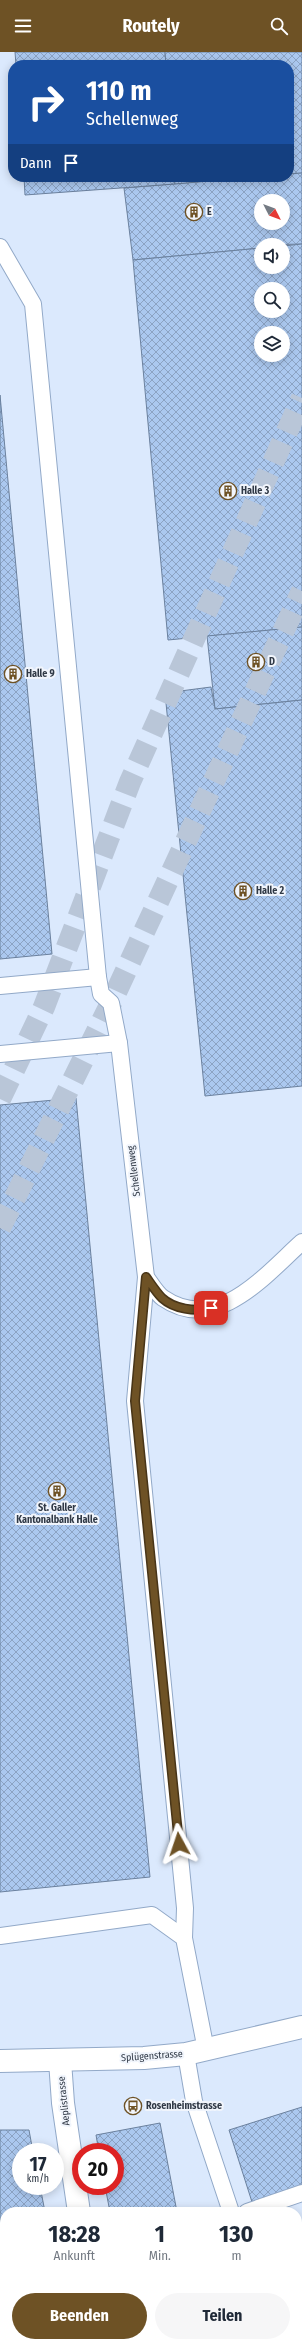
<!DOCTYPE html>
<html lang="de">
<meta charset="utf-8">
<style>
:root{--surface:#fff;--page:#f6f6f7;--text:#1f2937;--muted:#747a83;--accent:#6e5225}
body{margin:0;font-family:"Fira Sans Condensed",sans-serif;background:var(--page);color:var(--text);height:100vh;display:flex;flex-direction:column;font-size:15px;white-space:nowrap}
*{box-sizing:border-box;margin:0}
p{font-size:13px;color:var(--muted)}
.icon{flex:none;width:22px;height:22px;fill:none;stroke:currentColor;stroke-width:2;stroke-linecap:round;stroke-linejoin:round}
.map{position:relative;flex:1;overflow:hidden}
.sheet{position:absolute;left:0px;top:2155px;width:302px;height:140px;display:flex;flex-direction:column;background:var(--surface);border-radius:16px 16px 0 0;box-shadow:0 2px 10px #0003}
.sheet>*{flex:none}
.guide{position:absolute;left:8px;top:8px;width:286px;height:122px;border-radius:16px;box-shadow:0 2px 10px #0003;background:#1a4fa0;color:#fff;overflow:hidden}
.needle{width:26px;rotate:132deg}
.fabs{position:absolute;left:254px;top:142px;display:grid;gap:8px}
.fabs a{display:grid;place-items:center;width:36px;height:36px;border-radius:50%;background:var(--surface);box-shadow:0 2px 10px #0003;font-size:20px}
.speed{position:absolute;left:12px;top:2091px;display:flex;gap:8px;font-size:20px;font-weight:700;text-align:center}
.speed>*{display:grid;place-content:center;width:52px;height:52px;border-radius:50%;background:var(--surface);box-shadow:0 2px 10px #0003;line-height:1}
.speed small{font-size:10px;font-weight:400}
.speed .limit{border:6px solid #d22;background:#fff;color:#111}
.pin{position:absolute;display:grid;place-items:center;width:34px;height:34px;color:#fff;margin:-17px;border-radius:8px;box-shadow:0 2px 6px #0006}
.me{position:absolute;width:44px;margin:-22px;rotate:355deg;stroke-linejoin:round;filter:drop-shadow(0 0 3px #0008)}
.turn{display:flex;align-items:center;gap:14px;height:84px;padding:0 12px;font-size:18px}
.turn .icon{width:52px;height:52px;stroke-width:2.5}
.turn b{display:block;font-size:28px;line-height:34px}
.then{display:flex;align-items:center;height:38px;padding:0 12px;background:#0003;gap:8px;font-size:15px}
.eta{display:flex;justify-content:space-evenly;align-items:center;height:68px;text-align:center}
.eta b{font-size:24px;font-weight:700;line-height:28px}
.button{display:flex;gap:8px;margin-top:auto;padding:8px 12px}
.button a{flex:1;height:46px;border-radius:24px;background:var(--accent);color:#fff;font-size:16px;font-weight:700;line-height:46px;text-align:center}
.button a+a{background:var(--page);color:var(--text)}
header{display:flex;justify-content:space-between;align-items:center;height:52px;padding:0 12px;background:var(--accent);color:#fff;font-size:18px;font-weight:700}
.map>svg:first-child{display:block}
</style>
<header><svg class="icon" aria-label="menu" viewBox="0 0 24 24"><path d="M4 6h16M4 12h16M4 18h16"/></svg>Routely<svg class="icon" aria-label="search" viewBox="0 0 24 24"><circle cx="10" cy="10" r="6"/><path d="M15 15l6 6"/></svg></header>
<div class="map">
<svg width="302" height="2295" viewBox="0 0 302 2295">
<defs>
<pattern id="building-cross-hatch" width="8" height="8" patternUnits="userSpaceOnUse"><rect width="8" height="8" fill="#abc8ef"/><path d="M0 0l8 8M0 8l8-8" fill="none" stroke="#8ca3c3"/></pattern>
</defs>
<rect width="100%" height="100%" fill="#dbe9fd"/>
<!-- building -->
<g fill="url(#building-cross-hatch)" stroke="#6b819e" fill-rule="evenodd">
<path d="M15 0H165L166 13H16Z"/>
<path d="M165 0H302V121L289 122V13H166Z"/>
<path d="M302 121V192L261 193V196L133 208 124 136 254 125H289V122ZM261 149H283V171H261Z"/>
<path d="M24 125H174L175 132 25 143Z"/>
<path d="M174 125H254L175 132Z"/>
<path d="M302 192V575L168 588 133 208 261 196V215H283V194ZM261 237H283V259H261ZM261 281H283V303H261Z"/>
<path d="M0 343 52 902 0 907Z"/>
<path d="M302 575V648L215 657 207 584Z"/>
<path d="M211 635 215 657 302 648V1034L205 1044 165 641Z"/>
<path d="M76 1046 150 1825 0 1840V1053Z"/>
<path d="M302 2055V2134L252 2150 229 2078Z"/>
<path d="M160 2071 177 2160H110L105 2134H115V2100H99L96 2083Z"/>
<path d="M0 2078H29L33 2100H21V2134H40L45 2160H5V2172L0 2173Z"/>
<path d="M302 2202V2289L286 2295H260L259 2290H297V2204Z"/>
<path d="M0 2210 5 2211V2274L0 2275Z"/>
</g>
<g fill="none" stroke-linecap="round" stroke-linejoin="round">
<!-- motorway-tunnel -->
<g stroke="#b9c6d8" stroke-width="22" stroke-dasharray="22 11" stroke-linecap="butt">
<path d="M0 1047 44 955 130 730 302 346"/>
<path d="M0 1176 111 951 302 539"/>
</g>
<defs>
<g id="service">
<path d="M0 195 33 252 98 925 101 942 111 951 119 991 146 1225C151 1232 157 1242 163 1246 217 1283 265 1223 302 1190"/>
<path d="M0 934 98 925"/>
<path d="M0 1002 119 991"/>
<path d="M146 1225 135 1349 185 1856 184 1886"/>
<path d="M0 1884 152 1863 184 1886 206 1998"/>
<path d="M186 2002 194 2049 231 2160"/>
<path d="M247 2160 302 2141"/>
</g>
<g id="minor">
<path d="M60 2009 63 2051 79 2160"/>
<path d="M101 2290 102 2295"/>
</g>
<path id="secondary" d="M0 2009 144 2006 186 2002 302 1975"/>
</defs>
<!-- service casing -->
<use href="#service" stroke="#92a9c8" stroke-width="18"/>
<!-- minor casing -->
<use href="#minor" stroke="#92a9c8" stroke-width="24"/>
<!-- secondary casing -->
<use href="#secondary" stroke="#92a9c8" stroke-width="24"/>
<!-- service -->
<use href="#service" stroke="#fff" stroke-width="16"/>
<!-- minor -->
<use href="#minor" stroke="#fff" stroke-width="22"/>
<!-- secondary -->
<use href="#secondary" stroke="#fff" stroke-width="22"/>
</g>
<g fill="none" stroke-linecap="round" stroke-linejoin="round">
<defs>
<path id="route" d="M179 1792 135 1349 146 1225C151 1232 156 1240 162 1246 174 1257 195 1260 211 1256"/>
</defs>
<!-- route casing -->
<use href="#route" stroke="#483518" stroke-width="10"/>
<!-- route -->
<use href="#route" stroke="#6e5225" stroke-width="7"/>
</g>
<!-- icons -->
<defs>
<symbol id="building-ring" viewBox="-11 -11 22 22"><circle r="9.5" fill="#f1f5fc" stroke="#6e5225" stroke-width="1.5"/><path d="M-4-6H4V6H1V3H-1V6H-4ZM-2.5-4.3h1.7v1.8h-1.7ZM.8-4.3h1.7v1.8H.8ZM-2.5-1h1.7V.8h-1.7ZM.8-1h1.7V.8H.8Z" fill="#6e5225"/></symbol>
<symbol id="bus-ring" viewBox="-11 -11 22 22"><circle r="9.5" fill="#f1f5fc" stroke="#6e5225" stroke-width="1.5"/><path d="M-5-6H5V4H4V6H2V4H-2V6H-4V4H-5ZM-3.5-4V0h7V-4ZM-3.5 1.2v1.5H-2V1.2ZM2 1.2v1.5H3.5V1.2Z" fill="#6e5225"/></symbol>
</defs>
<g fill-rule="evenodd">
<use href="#building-ring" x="184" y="150" width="20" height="20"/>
<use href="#building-ring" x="218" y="429" width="20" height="20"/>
<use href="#building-ring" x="246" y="600" width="20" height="20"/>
<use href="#building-ring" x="3" y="612" width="20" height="20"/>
<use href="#building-ring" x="233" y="829" width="20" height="20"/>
<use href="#building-ring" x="47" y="1429" width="20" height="20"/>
<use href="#bus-ring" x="123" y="2044" width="20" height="20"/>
</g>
<g text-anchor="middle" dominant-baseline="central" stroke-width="4" stroke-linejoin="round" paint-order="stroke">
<!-- poi labels -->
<g font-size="10" font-weight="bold" fill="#303946" stroke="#f1f5fc" text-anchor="start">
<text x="207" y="160">E</text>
<text x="241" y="439">Halle 3</text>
<text x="269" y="610">D</text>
<text x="26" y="622">Halle 9</text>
<text x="256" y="839">Halle 2</text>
<text x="57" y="1456" text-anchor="middle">St. Galler<tspan x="57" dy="12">Kantonalbank Halle</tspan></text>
<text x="146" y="2054">Rosenheimstrasse</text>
</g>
<!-- street labels -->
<g font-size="10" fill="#303946" stroke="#f1f5fc">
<text transform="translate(134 1119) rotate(-97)">Schellenweg</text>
<text transform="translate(152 2004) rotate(-4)">Splügenstrasse</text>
<text transform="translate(64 2049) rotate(-96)">Aeplistrasse</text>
</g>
</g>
</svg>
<div class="fabs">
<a><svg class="needle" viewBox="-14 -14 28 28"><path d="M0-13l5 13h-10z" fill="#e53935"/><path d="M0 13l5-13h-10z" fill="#747a83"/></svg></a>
<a><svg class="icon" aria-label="sound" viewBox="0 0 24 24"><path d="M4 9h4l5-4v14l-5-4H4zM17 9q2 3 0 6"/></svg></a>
<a><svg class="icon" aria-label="search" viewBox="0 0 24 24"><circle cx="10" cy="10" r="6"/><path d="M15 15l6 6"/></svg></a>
<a><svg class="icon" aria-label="layers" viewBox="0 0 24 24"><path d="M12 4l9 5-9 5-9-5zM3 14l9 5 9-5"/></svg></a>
</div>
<div class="speed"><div>17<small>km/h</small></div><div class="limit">20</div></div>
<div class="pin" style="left:211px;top:1256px;background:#d93025"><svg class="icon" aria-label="arrive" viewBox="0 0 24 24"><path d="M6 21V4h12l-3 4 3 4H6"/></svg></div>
<svg class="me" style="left:179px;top:1792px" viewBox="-20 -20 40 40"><path d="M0-17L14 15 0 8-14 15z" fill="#6e5225" stroke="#fff" stroke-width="4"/></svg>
<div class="guide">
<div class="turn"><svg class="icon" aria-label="right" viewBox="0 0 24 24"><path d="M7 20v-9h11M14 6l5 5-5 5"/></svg><div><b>110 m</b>Schellenweg</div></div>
<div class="then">Dann<svg class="icon" aria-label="arrive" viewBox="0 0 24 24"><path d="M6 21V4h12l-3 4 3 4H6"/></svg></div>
</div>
<section class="sheet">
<div class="eta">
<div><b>18:28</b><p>Ankunft</p></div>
<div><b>1</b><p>Min.</p></div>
<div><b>130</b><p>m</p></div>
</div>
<div class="button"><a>Beenden</a><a>Teilen</a></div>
</section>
</div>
